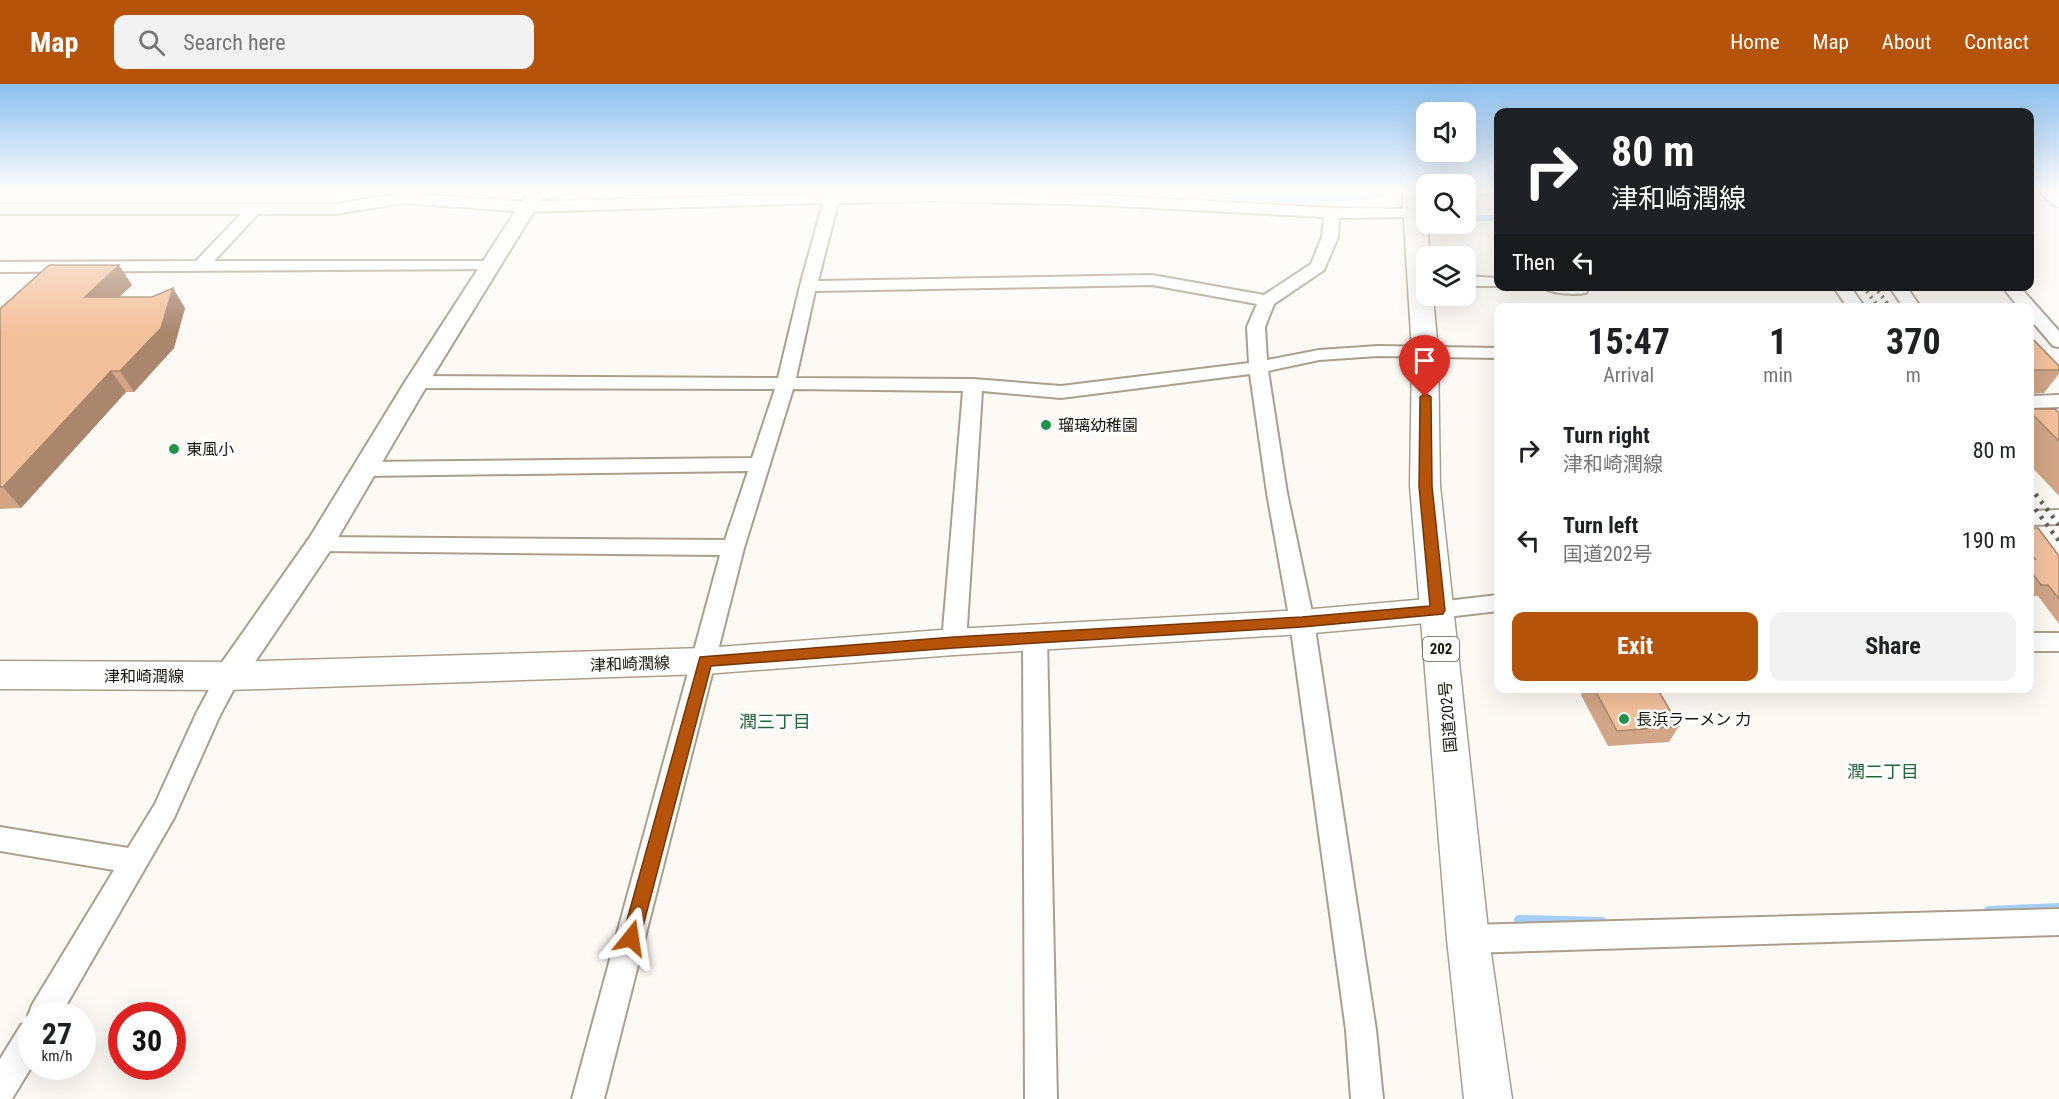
<!DOCTYPE html>
<meta charset="utf-8">
<style>
:root{--surface:#fff;--page:#f2f2f2;--text:#202124;--muted:#757577;--accent:#b45309}
body{margin:0;font-family:"Roboto Condensed","Noto Sans JP",sans-serif;background:var(--page);color:var(--text);height:100vh;display:flex;flex-direction:column;font-size:22px;white-space:nowrap}
*{box-sizing:border-box;margin:0}
p{font-size:20px;color:var(--muted)}
.icon{flex:none;width:33px;height:33px;fill:none;stroke:currentColor;stroke-width:2;stroke-linecap:round;stroke-linejoin:round}
.map{position:relative;flex:1;overflow:hidden}
.details{position:absolute;left:1494px;top:219px;width:540px;height:390px;display:flex;flex-direction:column;background:var(--surface);border-radius:12px;box-shadow:0 6px 24px #0002}
.details>*{flex:none}
.top-card{position:absolute;left:1494px;top:24px;width:540px;height:183px;border-radius:12px;box-shadow:0 6px 24px #0002;background:#202124;color:#fff;overflow:hidden}
.tools{position:absolute;left:1416px;top:18px;display:grid;gap:12px}
.tools a{display:grid;place-items:center;width:60px;height:60px;border-radius:12px;background:var(--surface);box-shadow:0 6px 24px #0002;font-size:30px}
.speed{position:absolute;left:18px;top:918px;display:flex;gap:12px;font-size:30px;font-weight:700;text-align:center}
.speed>*{display:grid;place-content:center;width:78px;height:78px;border-radius:50%;background:var(--surface);box-shadow:0 6px 24px #0002;line-height:1}
.speed small{font-size:15px;font-weight:400}
.speed .limit{border:9px solid #d22;background:#fff;color:#111}
.pin{position:absolute;display:grid;place-items:center;width:51px;height:51px;color:#fff;margin:-62px -26px;border-radius:50% 50% 50% 0;rotate:-45deg;box-shadow:0 0 6px #0007}
.pin .icon{rotate:45deg}
.me{position:absolute;width:66px;margin:-33px;rotate:15deg;stroke-linejoin:round;filter:drop-shadow(0 0 4px #0008)}
.turn{display:flex;align-items:center;gap:21px;height:126px;padding:0 18px;font-size:27px}
.turn .icon{width:78px;height:78px;stroke-width:2.5}
.turn b{display:block;font-size:42px;line-height:51px}
.then{display:flex;align-items:center;height:57px;padding:0 18px;background:#0003;gap:12px;font-size:22px}
.eta{display:flex;justify-content:space-evenly;align-items:center;height:102px;text-align:center}
.eta b{font-size:36px;font-weight:700;line-height:42px}
.action{display:flex;gap:12px;margin-top:auto;padding:12px 18px}
.action a{flex:1;height:69px;border-radius:12px;background:var(--accent);color:#fff;font-size:24px;font-weight:700;line-height:69px;text-align:center}
.action a+a{background:var(--page);color:var(--text)}
ul{padding:0;list-style:none}
li{display:flex;align-items:center;gap:18px;height:90px;padding:0 18px}
li div{flex:1}
li b{display:block;font-size:22px}
li em{font-style:normal}
header{display:flex;align-items:center;gap:36px;box-sizing:border-box;height:84px;padding:0 30px;background:var(--accent);color:#fff}
header strong{font-size:28px}
nav{display:flex;gap:33px;margin-inline-start:auto;font-size:21px}
.search{width:420px;height:54px;background:var(--page);display:flex;align-items:center;gap:15px;box-sizing:border-box;padding:0 21px;border-radius:12px;color:var(--muted);font-size:22px}
.map>svg:first-child{display:block}
</style>
<header>
<strong>Map</strong>
<div class="search"><svg class="icon" aria-label="search" viewBox="0 0 24 24"><circle cx="10" cy="10" r="6"/><path d="M15 15l6 6"/></svg>Search here</div>
<nav><a>Home</a><a>Map</a><a>About</a><a>Contact</a></nav>
</header>
<div class="map">
<svg width="2059" height="1015" viewBox="0 0 2059 1015">
<rect width="100%" height="100%" fill="#fdfaf6"/>
<g fill="none" stroke-linecap="round" stroke-linejoin="round">
<!-- stream-far1 -->
<path stroke="#a3cffa" stroke-width="6" d="M1466 134H1498"/>
<!-- stream -->
<g stroke="#a3cffa" stroke-width="10">
<path d="M1989 827 2059 824"/>
<path d="M1519 836 1602 838"/>
</g>
<!-- river -->
<path fill="#a3cffa" fill-rule="evenodd" d="M1204 106H1387L1383 112 1372 115 1304 119 1219 115 1208 112Z"/>
<defs>
<g id="minor">
<path d="M1466 106H1488L1486 109 1466 114Z"/>
<path d="M2037 106H2053L2059 111V123L2054 121Z"/>
<path d="M932 107 1098 111 1332 124 1421 125 1424 128 1416 133 1339 134 1338 153 1324 186 1274 220 1265 243 1267 276 1319 266 1378 262 1498 264V274L1378 272 1319 276 1268 287 1287 409 1314 538 1376 946 1383 1015H1351L1346 946 1290 538 1267 409 1250 290 1061 314 982 307 966 558 962 564 954 567 946 564 942 558 963 307 793 305 744 464 604 1015H572L720 471 320 467 312 465 309 460 312 455 320 453 725 456 748 387 365 392 358 390 355 385 358 380 365 378 752 374 775 305 417 304 410 302 408 298 410 294 417 292 778 294 800 202 823 119 527 128 403 119 336 130H258L214 177H498L500 180 498 183 492 185 0 188V178L196 177 241 130H0V120H336L403 109 527 118ZM932 117 1098 121 1324 133 1322 153 1311 180 1264 211 1152 191 818 197 838 119ZM1152 201 1257 220 1247 243 1249 279 1061 302 973 295 796 294 815 207Z"/>
<path d="M1466 192 1498 194V202H1504H1466Z"/>
<path d="M1541 202H1589L1586 209C1575 211 1549 210 1541 202Z"/>
<path d="M1833 202H1850L1865 224H1848Z"/>
<path d="M1889 202H1906L1921 224H1904Z"/>
<path d="M2002 202H2019L2059 247V263L2053 262 2030 235V224H2019Z"/>
<path d="M2059 311V323L2030 324V312Z"/>
<path d="M2059 426V440L2030 441V427Z"/>
<path d="M1498 511V527L1438 534 1430 532 1427 526 1430 520 1438 518Z"/>
<path d="M1035 546 1043 549 1047 555 1057 1015H1025L1023 555 1027 549Z"/>
<rect x="2030" y="549" width="29" height="18"/>
<path d="M229 583 238 585 241 592 220 631 174 734 60 932H32V982L12 1015H0V975L21 941 30 938 28 932 32 921 114 786 0 767V743L128 764 155 720 196 630 220 585Z"/>
<path d="M2059 825V851L1468 869 1458 865 1453 855 1458 845 1468 841Z"/>
</g>
<path id="tertiary" d="M529 106H547L429 298 330 467 240 600 229 604 218 600 214 592 218 584 310 453 405 298Z"/>
<path id="secondary" d="M1438 514 1450 517 1455 526 1450 535 1438 538 1302 550 954 571 705 590 229 606 0 605V577L229 578 705 564 954 545 1302 526Z"/>
<path id="trunk" d="M1402 106H1424L1430 172H1426V212H1433L1438 268 1440 402 1489 855 1512 1015H1464L1447 855 1410 402 1412 268Z"/>
</defs>
<!-- minor casing -->
<use href="#minor" stroke="#ab9f8c" stroke-width="4"/>
<!-- tertiary casing -->
<use href="#tertiary" stroke="#ab9f8c" stroke-width="4"/>
<!-- secondary casing -->
<use href="#secondary" stroke="#ab9f8c" stroke-width="3"/>
<!-- trunk casing -->
<use href="#trunk" stroke="#ab9f8c" stroke-width="3"/>
<!-- minor -->
<use href="#minor" fill="#fff" fill-rule="evenodd"/>
<!-- tertiary -->
<use href="#tertiary" fill="#fff" fill-rule="evenodd"/>
<!-- secondary -->
<use href="#secondary" fill="#fff" fill-rule="evenodd"/>
<!-- trunk -->
<use href="#trunk" fill="#fff" fill-rule="evenodd"/>
<!-- rail-far1 -->
<g stroke="#615d57" stroke-width="4" stroke-dasharray="2 4.5" stroke-linecap="butt">
<path d="M1863 202 1879 224"/>
<path d="M1874 202 1891 224"/>
</g>
<!-- rail -->
<g stroke="#615d57" stroke-width="4.5" stroke-dasharray="3 6" stroke-linecap="butt">
<path d="M2030 403 2059 441"/>
<path d="M2030 418 2059 457"/>
</g>
</g>
<!-- wall -->
<g fill="#d1a586">
<path d="M132 201 119 213 185 224 174 264 134 308H126L21 424 0 425V225Z"/>
<path d="M2030 252 2059 282V290L2044 309 2030 310Z"/>
<path d="M2030 325 2059 329V412L2030 381Z"/>
<path d="M2030 444 2059 472V540L2038 512H2031L2030 510Z"/>
<path d="M1584 604H1657L1679 642 1669 658 1608 662 1581 611Z"/>
</g>
<!-- shaded-wall -->
<g fill="#aa866d">
<path d="M119 181 132 201 98 233 85 213Z"/>
<path d="M173 204 185 224 174 264 134 308 120 287Z"/>
<path d="M111 287 126 308 21 424 3 403Z"/>
</g>
<!-- building -->
<g fill="#f3c09c" stroke="#aa866d" stroke-width="1.5">
<path d="M49 181H119L85 213H152L173 204 161 244 120 287H111L3 403H0V225Z"/>
<path d="M2030 252 2059 282V286H2030Z"/>
<path d="M2030 325H2055L2059 329V357L2030 328Z"/>
<path d="M2030 444H2038L2059 472V515L2048 501H2041L2030 486V474L2035 475 2030 468Z"/>
<path d="M1594 604H1657L1679 642 1617 647Z"/>
</g>
<!-- sky -->
<linearGradient id="sky" x2="0" y2="1"><stop stop-color="#8cbfef"/><stop offset="0.43" stop-color="#fefdfb"/><stop offset="1" stop-color="#fefdfb" stop-opacity="0"/></linearGradient>
<rect width="2059" height="248" fill="url(#sky)"/>
<!-- route -->
<path fill="#b45309" stroke="#753606" stroke-width="1.5" d="M1425 309 1431 313 1432 402 1445 526 1443 530 1302 543 954 564 711 582 640 854 637 859 631 862 625 859 622 854 700 573 954 553 1302 533 1430 522 1419 402 1420 313Z"/>
<!-- markers -->
<g fill="#23934c" stroke="#fff" stroke-width="2">
<circle cx="1046" cy="341" r="6"/>
<circle cx="174" cy="365" r="6"/>
<circle cx="1624" cy="635" r="6"/>
</g>
<g text-anchor="middle" dominant-baseline="central" stroke-width="5" stroke-linejoin="round" paint-order="stroke">
<!-- shield labels -->
<rect fill="#fff" stroke="#5f5b56" stroke-width="1.5" x="1423" y="553" width="36" height="24" rx="4.5"/>
<g font-size="15" font-weight="bold" fill="#1a150e">
<text x="1441" y="565">202</text>
</g>
<!-- poi labels -->
<g font-size="16" fill="#1a150e" stroke="#fff" text-anchor="start">
<text x="1058" y="341">瑠璃幼稚園</text>
<text x="186" y="365">東風小</text>
<text x="1636" y="635">長浜ラーメン 力</text>
</g>
<!-- street labels -->
<g font-size="16" fill="#1a150e" stroke="#fff">
<text transform="translate(630 580) rotate(-2)">津和崎潤線</text>
<text x="144" y="592">津和崎潤線</text>
<text transform="translate(1448 633) rotate(-95)">国道202号</text>
</g>
<!-- neighbourhood labels -->
<g font-size="18" fill="#226537" stroke="#fff">
<text x="775" y="637">潤三丁目</text>
<text x="1883" y="687">潤二丁目</text>
</g>
</g>
</svg>
<div class="tools">
<a><svg class="icon" aria-label="sound" viewBox="0 0 24 24"><path d="M4 9h4l5-4v14l-5-4H4zM17 9q2 3 0 6"/></svg></a>
<a><svg class="icon" aria-label="search" viewBox="0 0 24 24"><circle cx="10" cy="10" r="6"/><path d="M15 15l6 6"/></svg></a>
<a><svg class="icon" aria-label="layers" viewBox="0 0 24 24"><path d="M12 4l9 5-9 5-9-5zM3 14l9 5 9-5"/></svg></a>
</div>
<div class="speed"><div>27<small>km/h</small></div><div class="limit">30</div></div>
<div class="pin" style="left:1425px;top:313px;background:#d93025"><svg class="icon" aria-label="arrive" viewBox="0 0 24 24"><path d="M6 21V4h12l-3 4 3 4H6"/></svg></div>
<svg class="me" style="left:631px;top:854px" viewBox="-20 -20 40 40"><path d="M0-17L14 15 0 8-14 15z" fill="#b45309" stroke="#fff" stroke-width="4"/></svg>
<div class="top-card">
<div class="turn"><svg class="icon" aria-label="right" viewBox="0 0 24 24"><path d="M7 20v-9h11M14 6l5 5-5 5"/></svg><div><b>80 m</b>津和崎潤線</div></div>
<div class="then">Then<svg class="icon" aria-label="left" viewBox="0 0 24 24"><path d="M17 20v-9H6M10 6l-5 5 5 5"/></svg></div>
</div>
<section class="details">
<div class="eta">
<div><b>15:47</b><p>Arrival</p></div>
<div><b>1</b><p>min</p></div>
<div><b>370</b><p>m</p></div>
</div>
<ul>
<li><svg class="icon" aria-label="right" viewBox="0 0 24 24"><path d="M7 20v-9h11M14 6l5 5-5 5"/></svg><div><b>Turn right</b><p>津和崎潤線</p></div><em>80 m</em></li>
<li><svg class="icon" aria-label="left" viewBox="0 0 24 24"><path d="M17 20v-9H6M10 6l-5 5 5 5"/></svg><div><b>Turn left</b><p>国道202号</p></div><em>190 m</em></li>
</ul>
<div class="action"><a>Exit</a><a>Share</a></div>
</section>
</div>
